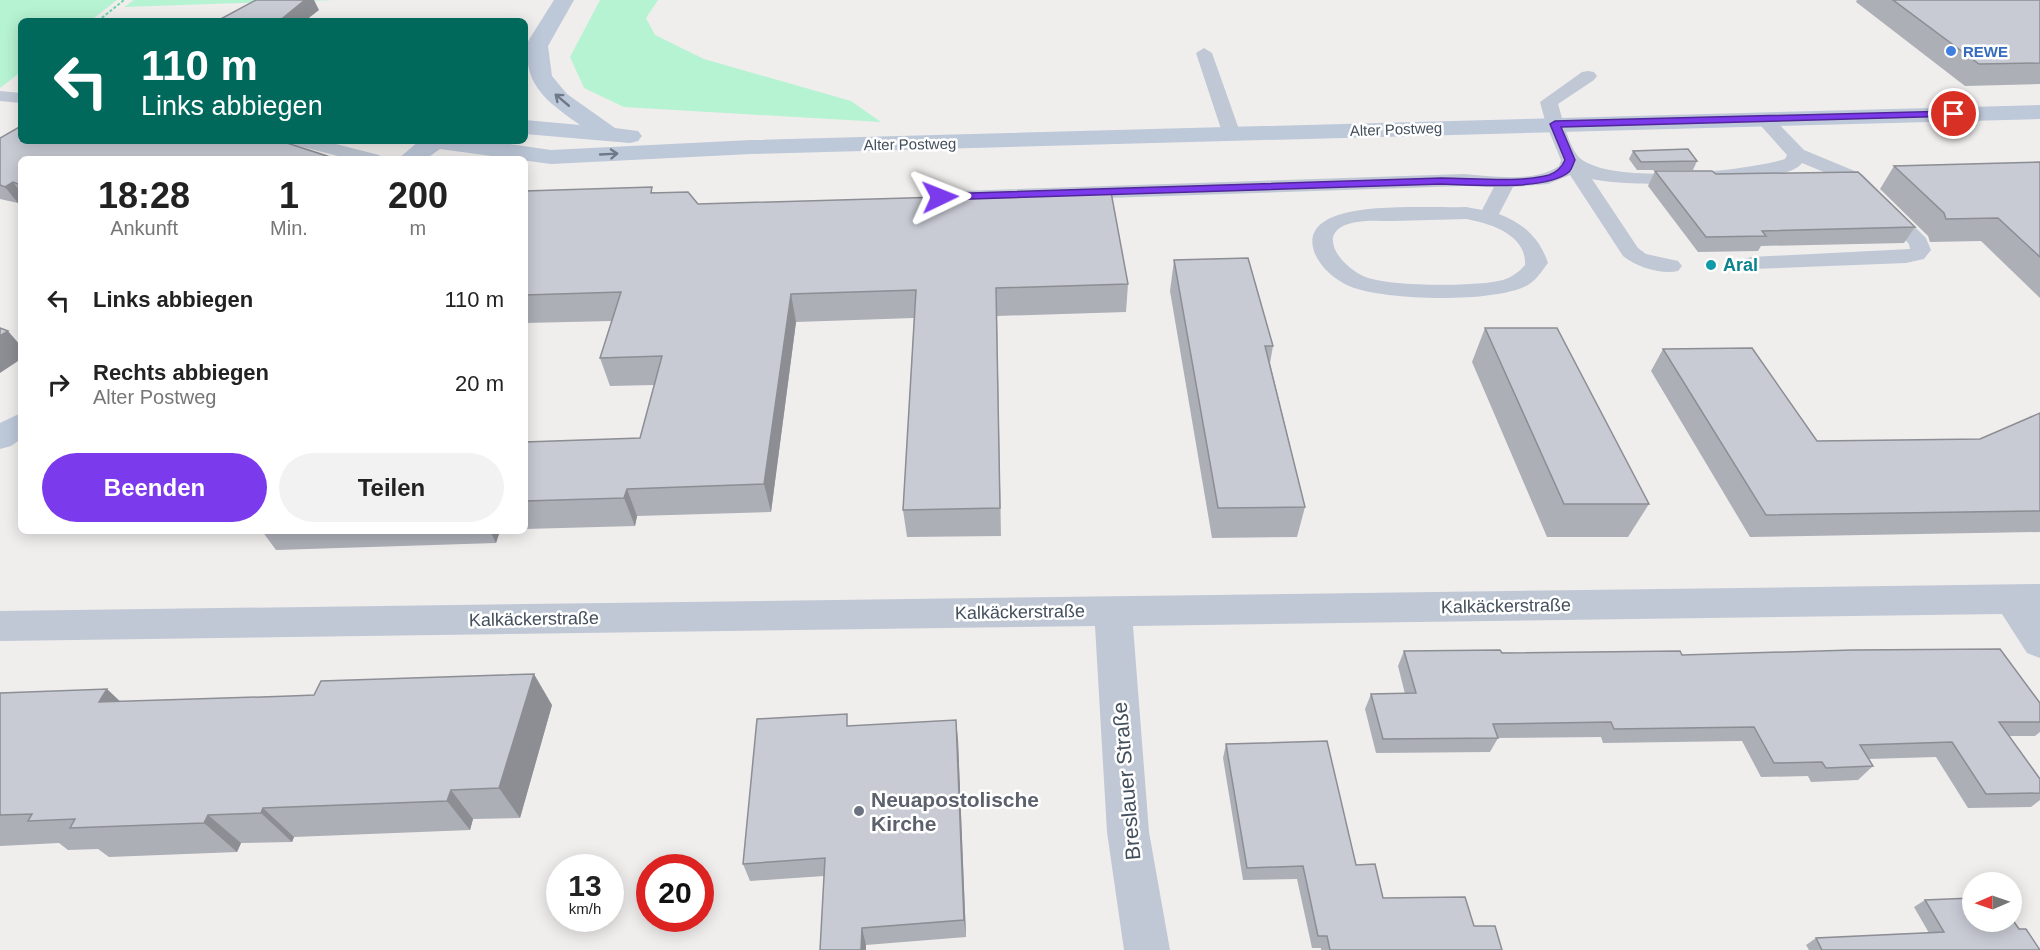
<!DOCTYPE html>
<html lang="de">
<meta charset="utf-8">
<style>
:root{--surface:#fff;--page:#f2f2f2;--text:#222;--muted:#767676;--accent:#7c3aed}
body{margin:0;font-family:Arial,sans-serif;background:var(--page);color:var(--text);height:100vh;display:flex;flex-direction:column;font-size:22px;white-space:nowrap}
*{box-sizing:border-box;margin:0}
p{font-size:20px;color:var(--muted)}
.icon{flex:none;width:33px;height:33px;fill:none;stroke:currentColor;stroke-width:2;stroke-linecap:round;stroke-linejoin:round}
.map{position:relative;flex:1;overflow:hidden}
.side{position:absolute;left:18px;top:156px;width:510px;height:378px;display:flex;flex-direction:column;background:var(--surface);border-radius:9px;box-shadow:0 3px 15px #0003}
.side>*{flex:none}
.guide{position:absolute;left:18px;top:18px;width:510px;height:126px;border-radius:9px;box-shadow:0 3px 15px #0003;background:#00695c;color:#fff;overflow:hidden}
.needle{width:39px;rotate:268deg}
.fabs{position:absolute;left:1962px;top:872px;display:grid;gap:12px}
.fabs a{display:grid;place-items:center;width:60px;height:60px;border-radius:50%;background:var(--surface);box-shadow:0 3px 15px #0003;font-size:30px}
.speed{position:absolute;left:546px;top:854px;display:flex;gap:12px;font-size:30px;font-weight:700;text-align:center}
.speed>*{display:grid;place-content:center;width:78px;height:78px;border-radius:50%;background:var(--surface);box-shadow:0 3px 15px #0003;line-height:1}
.speed small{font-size:15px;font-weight:400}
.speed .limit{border:9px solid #d22;background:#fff;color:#111}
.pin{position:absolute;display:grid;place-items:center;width:51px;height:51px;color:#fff;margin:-26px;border:3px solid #fff;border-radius:50%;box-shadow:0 2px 6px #0007}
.me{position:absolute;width:66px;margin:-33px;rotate:88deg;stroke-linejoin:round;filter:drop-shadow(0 0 4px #0008)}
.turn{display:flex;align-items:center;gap:21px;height:126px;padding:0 24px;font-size:27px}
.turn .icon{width:78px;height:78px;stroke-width:2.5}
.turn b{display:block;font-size:42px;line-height:51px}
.eta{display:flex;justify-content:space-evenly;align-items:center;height:102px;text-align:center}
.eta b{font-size:36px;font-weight:700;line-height:42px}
.primary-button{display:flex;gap:12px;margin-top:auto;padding:12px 24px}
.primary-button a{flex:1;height:69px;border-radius:36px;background:var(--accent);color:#fff;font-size:24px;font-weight:700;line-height:69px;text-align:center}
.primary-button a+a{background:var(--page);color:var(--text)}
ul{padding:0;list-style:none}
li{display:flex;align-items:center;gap:18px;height:84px;padding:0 24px}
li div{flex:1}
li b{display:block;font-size:22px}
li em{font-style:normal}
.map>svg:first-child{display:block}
</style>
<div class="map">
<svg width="2040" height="950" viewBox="0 0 2040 950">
<rect width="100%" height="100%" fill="#f0eded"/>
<!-- green -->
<g fill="#b6f3d2">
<path d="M0 0H117L90 21H21V72L0 88Z"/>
<path d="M134 0H335L124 7Z"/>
<path d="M600 0H658L646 18 655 35 704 59 851 101 881 122 624 107 584 88 570 57Z"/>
</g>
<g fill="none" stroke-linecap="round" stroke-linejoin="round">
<!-- path -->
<path stroke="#6bd4a8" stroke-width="2" stroke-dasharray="3 2" stroke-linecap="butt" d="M98 21 124 0"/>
<!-- service -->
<g fill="#bfc8d4" fill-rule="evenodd">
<path d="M1204 48 1212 53 1241 135 1238 139H1226L1223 135 1196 53Z"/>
<path d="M1588 71 1594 72 1597 76 1594 80 1558 104C1562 117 1570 151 1581 159 1614 185 1745 171 1785 159L1787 155 1755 119 1758 115H1770L1804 150 1862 174 1926 238 1931 250 1924 259 1906 263 1751 269 1744 267 1740 263 1744 259 1751 257 1910 249 1909 244 1848 182 1802 163C1785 188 1622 187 1592 179L1638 248 1646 254 1678 261 1682 266 1678 271C1662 275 1636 267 1623 256L1570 175 1548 184 1513 187 1499 214C1524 224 1539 237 1548 263 1541 272 1536 281 1526 286 1492 303 1385 301 1349 286 1317 272 1291 230 1338 215 1373 204 1429 208 1466 207L1482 210 1494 187 1464 186 959 203 952 201 949 197 952 193 959 191 1464 174C1492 176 1535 183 1559 166L1561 160 1546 124 1540 102 1582 72ZM1466 219C1490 223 1527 235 1525 265 1519 272 1512 277 1503 280 1478 287 1386 287 1363 276 1338 264 1313 229 1357 222 1368 220 1381 221 1393 221 1417 220 1442 220 1466 219Z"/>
<path d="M0 91 21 93V103L0 101Z"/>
<path d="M293 141H324L379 155 381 159H350L295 145Z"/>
</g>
<!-- minor -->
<path fill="#bfc8d4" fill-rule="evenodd" d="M2040 584V658L2027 653 2002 614 1133 626 1149 832 1170 950H1124L1107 832 1095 626 0 641V611Z"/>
<!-- secondary -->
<g fill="#bdc8d9" fill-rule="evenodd">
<path d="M554 0H574L548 46 552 76 567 94 615 128 638 131 642 136 638 141 630 143 525 134V120L580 125C558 109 532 93 528 64L525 65V46Z"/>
<path d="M2040 105V119L751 154 551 164 440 149 426 159H398L419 141H488L551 150 751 140Z"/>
<path d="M21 413V439L11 446 0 449V423Z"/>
</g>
</g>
<!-- wall -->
<g fill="#acafb6">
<path d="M1857 0H2040V84L1965 86 1856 2Z"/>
<path d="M0 138 327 156 329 159H21V201L18 203 0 199Z"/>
<path d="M1633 151 1697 161 1693 170H1637L1629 159Z"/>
<path d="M2040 162V298L1981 241 1930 242 1928 236 1880 189 1894 166Z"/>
<path d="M1655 171 1716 174 1915 227 1904 243 1761 246 1758 251 1698 252 1648 186Z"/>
<path d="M525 191 654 192 698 204 1128 284 1126 312 997 316 1001 536 907 537 903 510 914 318 796 322 771 512 637 516 635 526 525 529V442L640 438 654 385 610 386 600 358 612 321 525 323Z"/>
<path d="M1174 260 1273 346 1270 363 1305 507 1297 537 1212 538 1170 291Z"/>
<path d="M1485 328 1649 504 1628 537H1547L1472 362Z"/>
<path d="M1663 349 1817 441 1980 439 2040 413V532L1750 537 1651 371Z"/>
<path d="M262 531H500L496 543 276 550Z"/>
<path d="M1404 651 1682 655 2040 703V732L2035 736H2009L2040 779V800L2031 807 1968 808 1936 757 1868 759 1873 766 1858 780 1811 782 1808 776 1761 777 1742 741 1603 743 1601 737 1498 738 1490 752 1376 753 1365 709 1371 694H1405L1398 666Z"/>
<path d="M0 693 120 701 552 705 520 818 473 819 470 830 294 837 292 842 241 843 237 852 109 857 98 849 68 850 59 843 0 846Z"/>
<path d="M850 726 958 740 966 937 866 945 824 876 750 881 743 864Z"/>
<path d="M1226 744 1356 865 1383 898 1474 926 1502 950H1321V948H1312L1297 879 1243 880 1223 758Z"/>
<path d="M1925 900 2019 929 2040 950H1809L1806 945 1816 938 1929 933 1914 907Z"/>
</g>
<!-- shaded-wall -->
<g fill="#8c8e94">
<path d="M305 0H314L319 10 305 21H279Z"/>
<path d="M13 182 21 193V201L18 203 5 187Z"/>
<path d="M791 294 796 322 771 512 764 484Z"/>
<path d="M8 331 21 346V359L0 373V336Z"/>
<path d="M627 489 637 516 635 526 624 498Z"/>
<path d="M490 531H500L496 543Z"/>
<path d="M534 674 552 705 520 818 499 788Z"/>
<path d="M107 689 140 720 99 702Z"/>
<path d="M956 720 958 740 966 937 964 920Z"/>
<path d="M451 790 473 819 470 830 447 801Z"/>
<path d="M263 808 294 837 292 842 261 813Z"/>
<path d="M208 815 241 843 237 852 204 823Z"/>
<path d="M862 928 866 945V950H861Z"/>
</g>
<!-- building -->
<g fill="#c8cbd4" stroke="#8c8e94" stroke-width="1.5">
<path d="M256 0H305L279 21H217Z"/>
<path d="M1893 0H2040V63L1979 64Z"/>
<path d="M21 126V141H281L327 156 322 159H21V185L13 182 5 187 0 185V138Z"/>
<path d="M1688 149 1697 161 1641 162 1633 151Z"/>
<path d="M2040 162V257L1998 218 1946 219 1944 213 1894 166Z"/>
<path d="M1655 171H1712L1716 174 1858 172 1915 227 1762 231 1766 236 1706 237Z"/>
<path d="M652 187 651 193 688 192 698 204 1111 192 1128 284 996 288 1000 508 903 510 916 290 791 294 764 484 627 489 624 498 525 501V442L640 438 662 356 600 358 621 292 525 295V191Z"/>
<path d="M1248 258 1273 346H1265L1305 507 1218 508 1174 260Z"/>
<path d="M0 328 8 331 0 336Z"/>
<path d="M1485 328H1557L1649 504H1564Z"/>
<path d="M1752 348 1817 441 1980 439 2040 413V511L1766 515 1663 349Z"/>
<path d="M2000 649 2040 703V722H1999L2040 779V793L1986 794 1952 742 1860 745 1873 766 1826 768 1822 762 1774 763 1754 727 1614 729 1611 722 1493 724 1498 738 1383 739 1371 694 1416 693 1404 651 1500 650 1502 653 1680 651 1682 655 1852 650Z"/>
<path d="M534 674 499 788 451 790 447 801 263 808 261 813 208 815 204 823 70 828 75 819 28 821 32 814 0 815V693L107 689 99 702 290 696 314 695 321 681Z"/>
<path d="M847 714V726L956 720 964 920 862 928 861 950H820L825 858 743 864 757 719Z"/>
<path d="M1327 741 1356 865 1375 864 1383 898 1465 897 1474 926H1495L1502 950H1330L1327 936H1318L1303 866 1247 868 1226 744Z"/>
<path d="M1972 898V921H2012V919L2019 929H2026L2040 950H1822L1816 938 1944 932 1925 900Z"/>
</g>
<!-- one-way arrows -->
<defs><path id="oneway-shaft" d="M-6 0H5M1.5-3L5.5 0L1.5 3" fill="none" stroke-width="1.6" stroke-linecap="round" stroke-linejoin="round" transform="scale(1.5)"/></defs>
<g stroke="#6e7988">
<use href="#oneway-shaft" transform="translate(562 100) rotate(-140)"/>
<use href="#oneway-shaft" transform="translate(609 154) rotate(-3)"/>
</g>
<!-- route -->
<path fill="#7c3aed" stroke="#51269a" stroke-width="1.5" d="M1954 111 1957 112V116L1561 127 1575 160C1573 164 1572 169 1569 172 1546 191 1471 185 1441 184L940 200 935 197 940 194 1441 178C1473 178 1519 183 1549 175 1557 172 1562 167 1565 160L1550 124 1555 121Z"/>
<!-- markers -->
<circle fill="#3f7fe0" stroke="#fff" stroke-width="2" cx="1951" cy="51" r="6"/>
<circle fill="#0f9aa8" stroke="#fff" stroke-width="2" cx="1711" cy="265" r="6"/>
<circle fill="#6b7280" stroke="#fff" stroke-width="2" cx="859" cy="811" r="6"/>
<g text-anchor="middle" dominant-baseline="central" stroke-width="5" stroke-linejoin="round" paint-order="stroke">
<!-- far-shop labels -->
<g font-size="15" font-weight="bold" fill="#366cbe" stroke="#fff" text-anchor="start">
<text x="1963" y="51">REWE</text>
</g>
<!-- far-street labels -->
<g font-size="15" fill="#434f5c" stroke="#fff">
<text transform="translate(1396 129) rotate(-2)">Alter Postweg</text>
<text transform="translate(910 144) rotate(-1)">Alter Postweg</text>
</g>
<!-- culture labels -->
<g font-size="18" font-weight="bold" fill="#0d838f" stroke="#fff" text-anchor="start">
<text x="1723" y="265">Aral</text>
</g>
<!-- street labels -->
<g font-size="18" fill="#434f5c" stroke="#fff">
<text transform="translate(1506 606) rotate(-1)">Kalkäckerstraße</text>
<text transform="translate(1020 612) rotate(-1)">Kalkäckerstraße</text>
<text transform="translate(534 619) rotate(-1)">Kalkäckerstraße</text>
</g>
<!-- near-street labels -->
<g font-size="21" fill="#434f5c" stroke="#fff">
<text transform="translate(1126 781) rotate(-95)">Breslauer Straße</text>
</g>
<!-- near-worship labels -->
<g font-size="21" font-weight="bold" fill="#5b616d" stroke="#fff" text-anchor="start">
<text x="871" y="799">Neuapostolische<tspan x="871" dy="24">Kirche</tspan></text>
</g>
</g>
</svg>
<div class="fabs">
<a><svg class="needle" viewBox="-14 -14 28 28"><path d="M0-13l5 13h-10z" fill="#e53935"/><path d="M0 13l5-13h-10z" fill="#767676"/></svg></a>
</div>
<div class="speed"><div>13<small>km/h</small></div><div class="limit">20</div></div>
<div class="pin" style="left:1954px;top:114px;background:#d93025"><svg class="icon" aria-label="arrive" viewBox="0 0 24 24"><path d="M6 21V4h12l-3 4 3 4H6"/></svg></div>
<svg class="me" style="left:940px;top:197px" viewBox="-20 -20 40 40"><path d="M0-17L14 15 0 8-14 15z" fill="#7c3aed" stroke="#fff" stroke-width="4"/></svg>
<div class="guide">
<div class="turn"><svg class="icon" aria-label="left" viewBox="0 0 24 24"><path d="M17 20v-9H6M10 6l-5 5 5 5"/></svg><div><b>110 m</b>Links abbiegen</div></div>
</div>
<section class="side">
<div class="eta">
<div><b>18:28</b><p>Ankunft</p></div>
<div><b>1</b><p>Min.</p></div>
<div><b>200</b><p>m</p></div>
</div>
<ul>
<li><svg class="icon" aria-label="left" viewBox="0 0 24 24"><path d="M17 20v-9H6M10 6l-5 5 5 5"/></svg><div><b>Links abbiegen</b></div><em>110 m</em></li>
<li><svg class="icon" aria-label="right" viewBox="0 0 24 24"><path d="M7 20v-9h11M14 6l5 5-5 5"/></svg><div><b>Rechts abbiegen</b><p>Alter Postweg</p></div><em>20 m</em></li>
</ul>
<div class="primary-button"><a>Beenden</a><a>Teilen</a></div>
</section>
</div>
